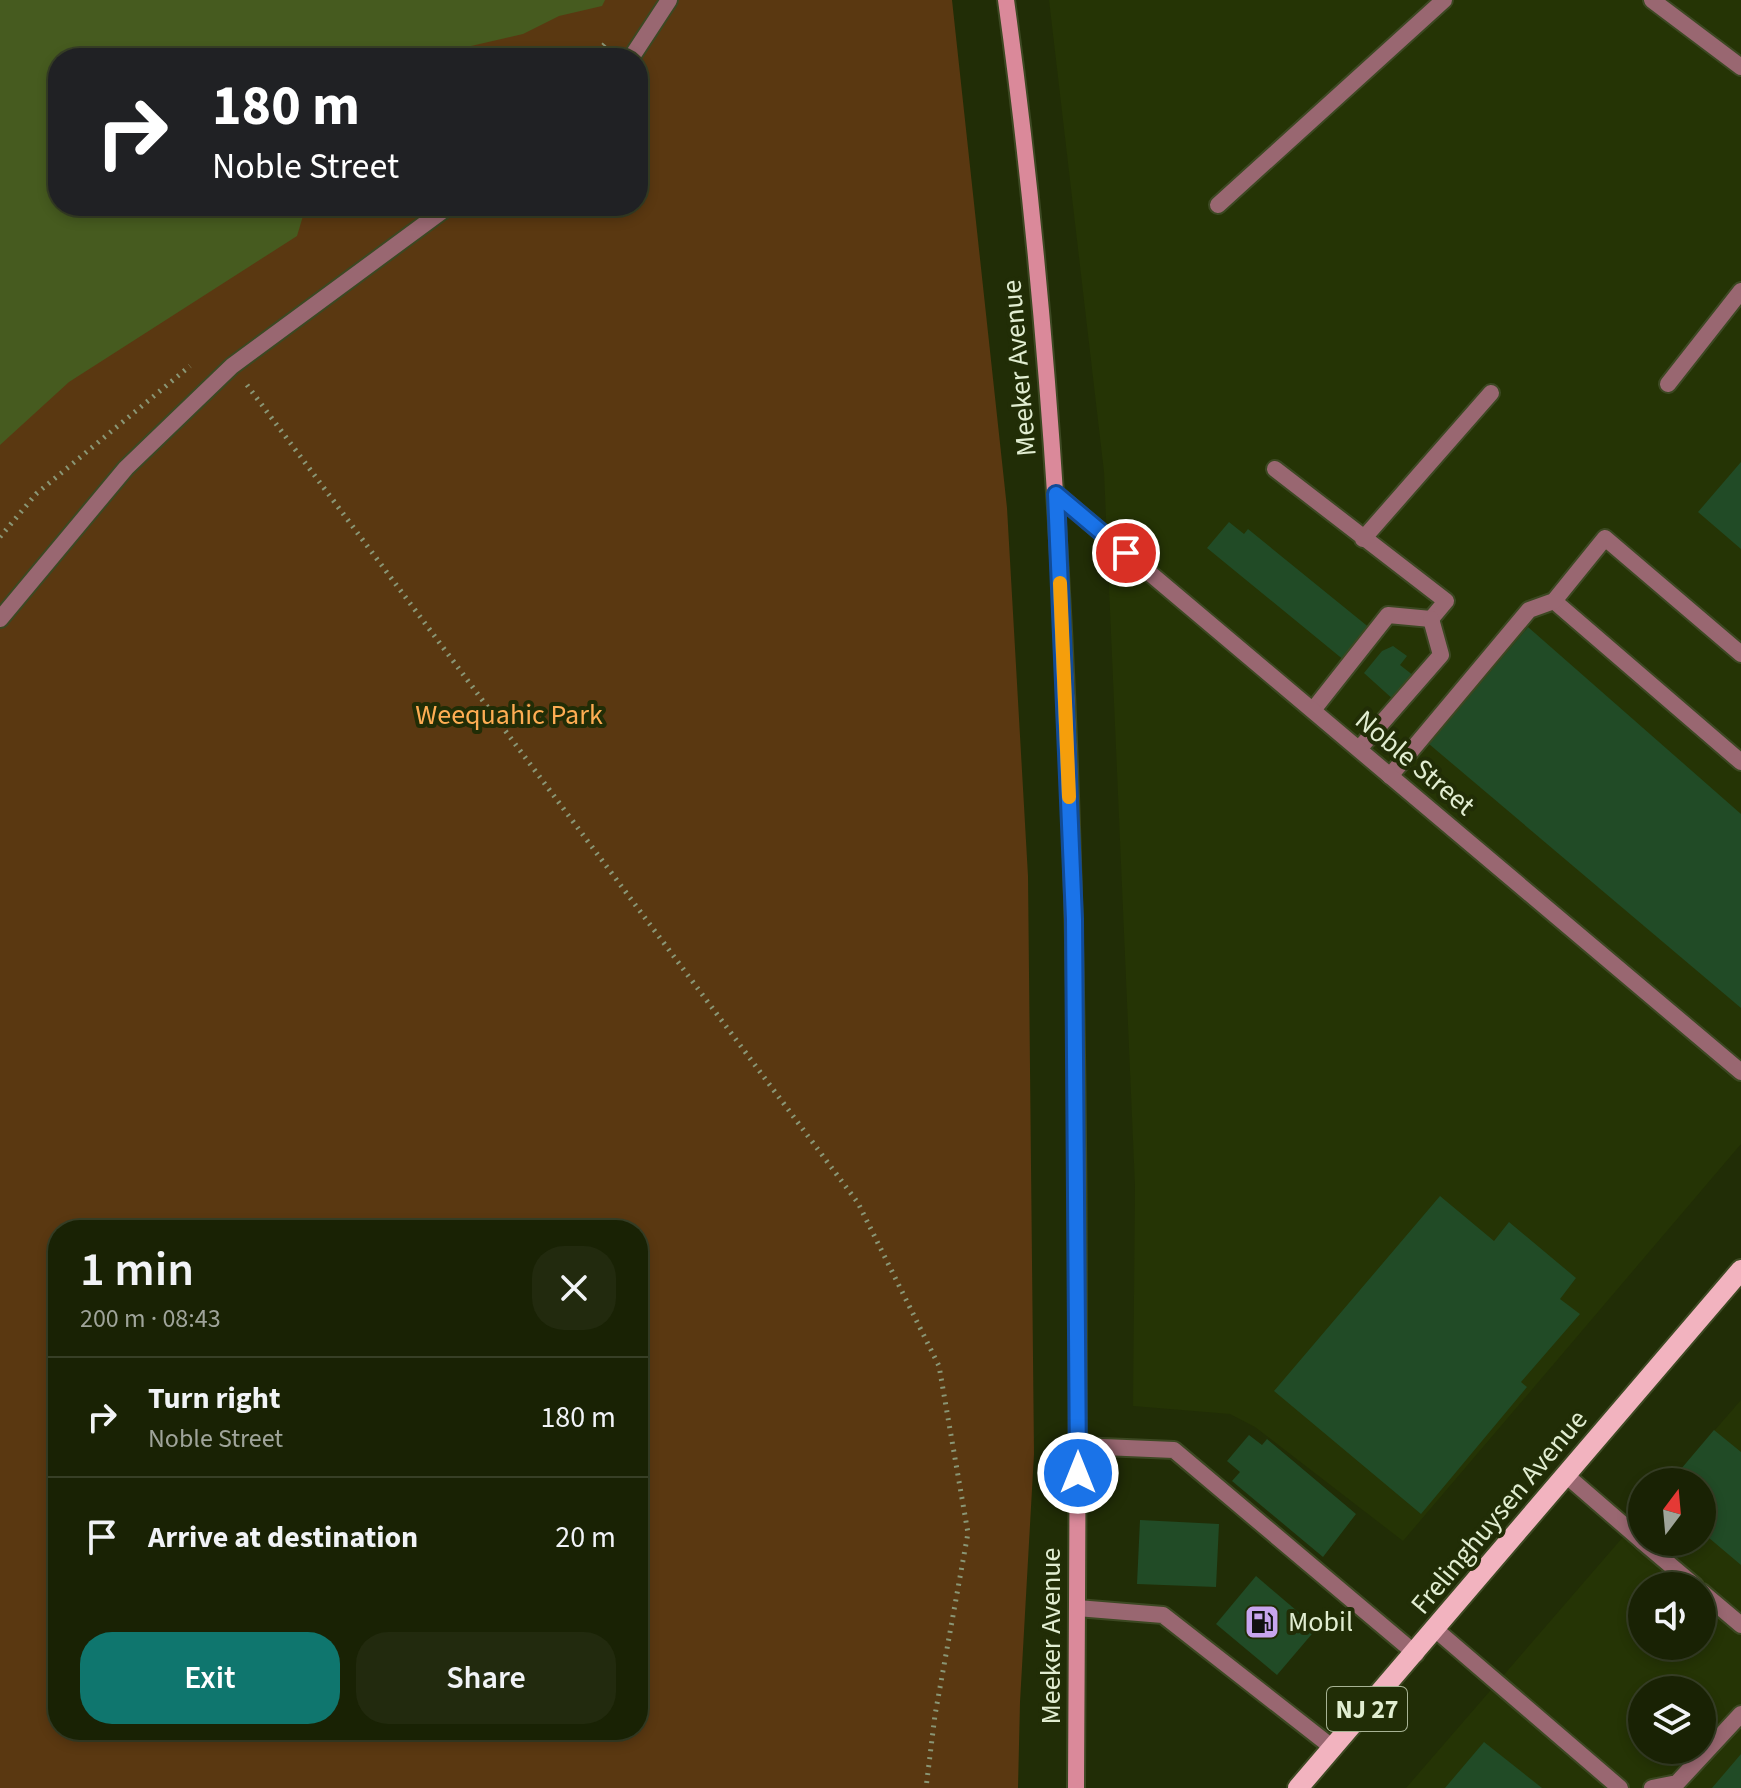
<!DOCTYPE html>
<meta charset="utf-8">
<style>
:root{--surface:#192204;--page:#222a0e;--text:#f1f3f6;--muted:#9fa49a;--line:#373f26;--accent:#0f766e}
body{margin:0;font-family:"Source Sans 3",sans-serif;background:var(--page);color:var(--text);height:100vh;display:flex;flex-direction:column;font-size:30px;white-space:nowrap}
*{box-sizing:border-box;margin:0}
p{font-size:26px;color:var(--muted)}
.icon{flex:none;width:44px;height:44px;fill:none;stroke:currentColor;stroke-width:2;stroke-linecap:round;stroke-linejoin:round}
.map{position:relative;flex:1;overflow:hidden}
.drawer{position:absolute;left:48px;top:1220px;width:600px;height:520px;display:flex;flex-direction:column;background:var(--surface);border-radius:32px;box-shadow:0 4px 12px #0003,0 0 0 2px var(--line)}
.drawer>*{flex:none}
.top-card{position:absolute;left:48px;top:48px;width:600px;height:168px;border-radius:32px;box-shadow:0 4px 12px #0003,0 0 0 2px var(--line);background:#202124;color:#fff;overflow:hidden}
.needle{width:52px;rotate:16deg}
.tools{position:absolute;left:1628px;top:1468px;display:grid;gap:16px}
.tools a{display:grid;place-items:center;width:88px;height:88px;border-radius:50%;background:var(--surface);box-shadow:0 4px 12px #0003,0 0 0 2px var(--line);font-size:40px}
.pin{position:absolute;display:grid;place-items:center;width:68px;height:68px;color:#fff;margin:-34px;border:4px solid #fff;border-radius:50%;box-shadow:0 2px 8px #0007}
.me{position:absolute;width:88px;margin:-44px;rotate:0deg;stroke-linejoin:round;filter:drop-shadow(0 0 6px #0008)}
.turn{display:flex;align-items:center;gap:28px;height:168px;padding:0 32px;font-size:36px}
.turn .icon{width:104px;height:104px;stroke-width:2.5}
.turn b{display:block;font-size:56px;line-height:68px}
.round{display:grid;place-items:center;flex:none;width:84px;height:84px;border-radius:32px;background:var(--page)}
.overview{display:flex;align-items:center;justify-content:space-between;height:136px;padding:0 32px}
h1{font-size:48px;font-weight:600;line-height:60px}
.cta{display:flex;gap:16px;margin-top:auto;padding:16px 32px}
.cta a{flex:1;height:92px;border-radius:32px;background:var(--accent);color:#fff;font-size:32px;font-weight:600;line-height:92px;text-align:center}
.cta a+a{background:var(--page);color:var(--text)}
ul{padding:0;list-style:none}
li{display:flex;align-items:center;gap:24px;height:120px;padding:0 32px;border-top:2px solid var(--line)}
li div{flex:1}
li b{display:block;font-size:30px}
li em{font-style:normal}
.map>svg:first-child{display:block}
</style>
<div class="map">
<svg width="1741" height="1788" viewBox="0 0 1741 1788">
<rect width="100%" height="100%" fill="#212d06"/>
<!-- built -->
<g fill="#253405" fill-rule="evenodd">
<path d="M1049 0H1741V1144L1403 1541 1255 1427 1230 1414 1133 1406 1135 1186 1104 472Z"/>
<path d="M1741 1400V1788H1406L1642 1515V1542H1702V1482H1670ZM1642 1586H1702V1646H1642ZM1642 1690H1702V1750H1642Z"/>
</g>
<!-- green -->
<path fill="#5a3811" fill-rule="evenodd" d="M0 0H952L1007 508 1028 876 1034 1454 1020 1702 1018 1788H0ZM58 58H638V206H58ZM58 1230H638V1730H58Z"/>
<!-- water -->
<path fill="#465b1f" d="M0 0H605L602 6 559 16 523 34 419 58H58V206H306L297 236 69 382 0 445Z"/>
<!-- building -->
<g fill="#214b26">
<path d="M1741 462V549L1698 512Z"/>
<path d="M1229 522 1244 534 1248 529 1371 629 1345 661 1207 548Z"/>
<path d="M1528 627 1741 814V1008L1429 744Z"/>
<path d="M1393 646 1407 656 1400 665 1414 676 1395 701 1364 673 1382 651Z"/>
<path d="M1440 1196 1494 1241 1509 1222 1576 1278 1560 1299 1580 1314 1521 1382 1527 1387 1421 1514 1274 1391Z"/>
<path d="M1714 1430 1741 1452V1565L1702 1532V1482H1670Z"/>
<path d="M1249 1435 1262 1445 1267 1439 1356 1514 1323 1557 1232 1481 1240 1472 1227 1461Z"/>
<path d="M1140 1520 1219 1524 1216 1587 1137 1584Z"/>
<path d="M1256 1576 1317 1628 1277 1675 1216 1624Z"/>
<path d="M1484 1742 1542 1788H1445Z"/>
<path d="M1741 1754V1788H1712Z"/>
</g>
<g fill="none" stroke-linecap="round" stroke-linejoin="round">
<defs>
<g id="lane">
<path d="M1652 0 1741 67"/>
<path d="M1218 205 1444 0"/>
<path d="M1668 384 1741 291"/>
<path d="M1275 469 1446 601 1431 619"/>
<path d="M1363 539 1491 393"/>
<path d="M1554 601 1741 762"/>
<path d="M1313 710 1388 615 1431 619"/>
<path d="M1359 749 1441 655 1431 619"/>
<path d="M1390 776 1529 610 1554 601 1605 538 1741 654"/>
<path d="M1079 1446 1174 1450 1416 1654"/>
<path d="M1567 1476 1642 1541"/>
<path d="M1643 1542 1695 1586"/>
<path d="M1702 1592 1741 1625"/>
<path d="M1077 1608 1163 1615 1333 1748"/>
<path d="M1436 1630 1620 1788"/>
<path d="M1652 1788 1677 1783 1741 1714"/>
</g>
<g id="street">
<path d="M631 58 669 0"/>
<path d="M1056 494 1741 1072"/>
<path d="M0 619 126 468 232 366 449 206"/>
</g>
<path id="secondary" d="M1006 0C1088 592 1079 1192 1076 1788"/>
<path id="primary" d="M1298 1788 1741 1270"/>
</defs>
<!-- lane casing -->
<use href="#lane" stroke="#3c4822" stroke-width="20"/>
<!-- street casing -->
<use href="#street" stroke="#3c4822" stroke-width="20"/>
<!-- secondary casing -->
<use href="#secondary" stroke="#3c4822" stroke-width="20"/>
<!-- primary casing -->
<use href="#primary" stroke="#3c4822" stroke-width="24"/>
<!-- path -->
<g stroke="#8a9675" stroke-width="5" stroke-dasharray="2 6" stroke-linecap="butt">
<path d="M593 58 608 40"/>
<path d="M247 385 858 1203 939 1366 968 1533 935 1715 926 1788"/>
<path d="M0 537 36 494 190 366"/>
</g>
<!-- lane -->
<use href="#lane" stroke="#996771" stroke-width="16"/>
<!-- street -->
<use href="#street" stroke="#996771" stroke-width="16"/>
<!-- secondary -->
<use href="#secondary" stroke="#da899a" stroke-width="16"/>
<!-- primary -->
<use href="#primary" stroke="#f2b3bf" stroke-width="20"/>
</g>
<g fill="none" stroke-linecap="round" stroke-linejoin="round">
<defs>
<path id="route" d="M1078 1473 1074 919 1056 494 1126 553"/>
</defs>
<!-- route casing -->
<use href="#route" stroke="#114b97" stroke-width="20"/>
<!-- route -->
<use href="#route" stroke="#1a73e8" stroke-width="14"/>
<!-- slow -->
<path stroke="#f59e0b" stroke-width="14" d="M1060 583 1069 797"/>
</g>
<!-- icons -->
<defs>
<symbol id="fuel-square" viewBox="-11 -11 22 22"><rect x="-9" y="-9" width="18" height="18" rx="4" fill="#c8a5ee" stroke="#212d06"/><path d="M-5.5-6h7V0h2V4h1.3V-2.5L3-4.5l.8-.8L6-3V5H2.5V1h-1V6h-7ZM-4.2-4.7v3.2H.2V-4.7Z" fill="#111"/></symbol>
</defs>
<g fill-rule="evenodd">
<use href="#fuel-square" x="1242" y="1602" width="40" height="40"/>
</g>
<g text-anchor="middle" dominant-baseline="central" stroke-width="8" stroke-linejoin="round" paint-order="stroke">
<!-- shield labels -->
<rect fill="#212d06" stroke="#a7b394" stroke-width="2" x="1327" y="1687" width="80" height="44" rx="6"/>
<g font-size="26" font-weight="bold" fill="#e1edd1">
<text x="1367" y="1709">NJ 27</text>
</g>
<!-- street labels -->
<g font-size="28" fill="#e1edd1" stroke="#212d06">
<text transform="translate(1019 368) rotate(-95)">Meeker Avenue</text>
<text transform="translate(1415 763) rotate(40)">Noble Street</text>
<text transform="translate(1499 1512) rotate(-50)">Frelinghuysen Avenue</text>
<text transform="translate(1051 1636) rotate(-90)">Meeker Avenue</text>
</g>
<!-- park labels -->
<g font-size="28" fill="#fead53" stroke="#212d06">
<text x="509" y="715">Weequahic Park</text>
</g>
<!-- poi labels -->
<g font-size="28" fill="#e1edd1" stroke="#212d06" text-anchor="start">
<text x="1288" y="1622">Mobil</text>
</g>
</g>
</svg>
<div class="tools">
<a><svg class="needle" viewBox="-14 -14 28 28"><path d="M0-13l5 13h-10z" fill="#e53935"/><path d="M0 13l5-13h-10z" fill="#9fa49a"/></svg></a>
<a><svg class="icon" aria-label="sound" viewBox="0 0 24 24"><path d="M4 9h4l5-4v14l-5-4H4zM17 9q2 3 0 6"/></svg></a>
<a><svg class="icon" aria-label="layers" viewBox="0 0 24 24"><path d="M12 4l9 5-9 5-9-5zM3 14l9 5 9-5"/></svg></a>
</div>
<div class="pin" style="left:1126px;top:553px;background:#d93025"><svg class="icon" aria-label="arrive" viewBox="0 0 24 24"><path d="M6 21V4h12l-3 4 3 4H6"/></svg></div>
<svg class="me" style="left:1078px;top:1473px" viewBox="-20 -20 40 40"><circle r="17" fill="#1a73e8" stroke="#fff" stroke-width="3"/><path d="M0-11L8 9 0 5-8 9z" fill="#fff"/></svg>
<div class="top-card">
<div class="turn"><svg class="icon" aria-label="right" viewBox="0 0 24 24"><path d="M7 20v-9h11M14 6l5 5-5 5"/></svg><div><b>180 m</b>Noble Street</div></div>
</div>
<section class="drawer">
<div class="overview"><div><h1>1 min</h1><p>200 m · 08:43</p></div><a class="round"><svg class="icon" aria-label="close" viewBox="0 0 24 24"><path d="M6 6l12 12M18 6L6 18"/></svg></a></div>
<ul>
<li><svg class="icon" aria-label="right" viewBox="0 0 24 24"><path d="M7 20v-9h11M14 6l5 5-5 5"/></svg><div><b>Turn right</b><p>Noble Street</p></div><em>180 m</em></li>
<li><svg class="icon" aria-label="arrive" viewBox="0 0 24 24"><path d="M6 21V4h12l-3 4 3 4H6"/></svg><div><b>Arrive at destination</b></div><em>20 m</em></li>
</ul>
<div class="cta"><a>Exit</a><a>Share</a></div>
</section>
</div>
